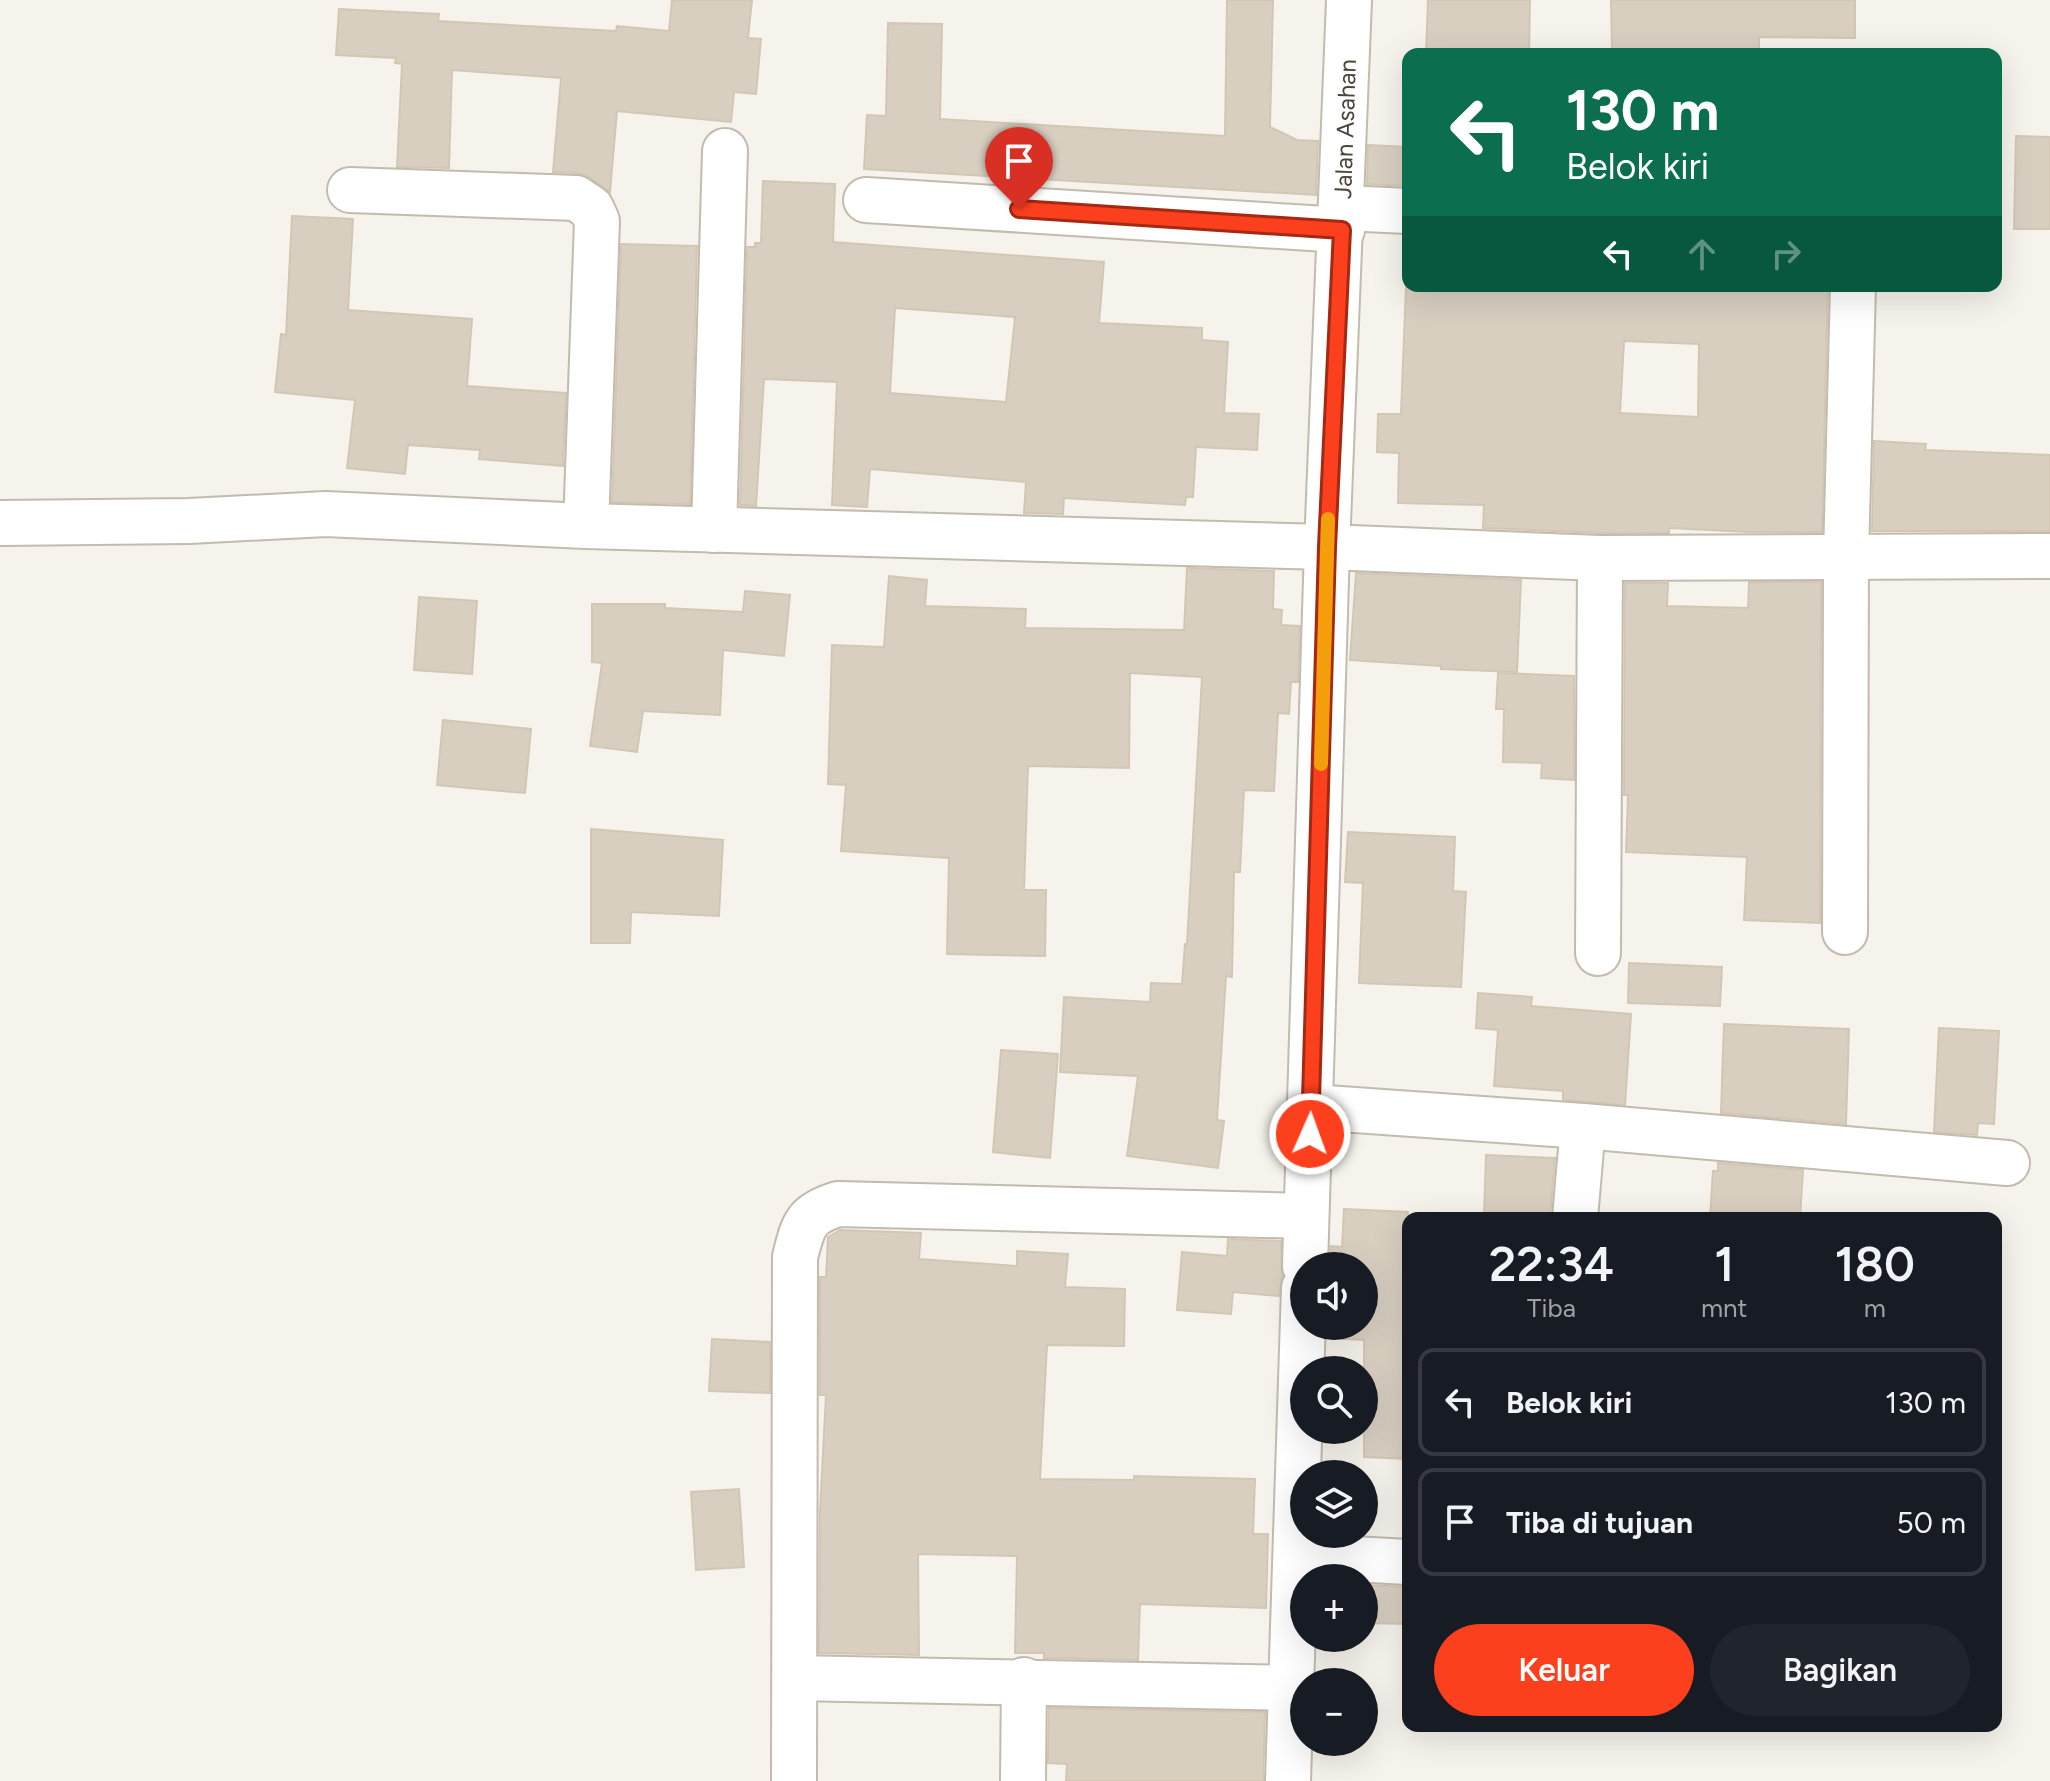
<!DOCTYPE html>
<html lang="id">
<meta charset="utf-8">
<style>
:root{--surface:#171b24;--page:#20242c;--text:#f1f3f6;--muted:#9ea1a6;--line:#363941;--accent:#fc3f1d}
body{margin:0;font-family:Figtree,sans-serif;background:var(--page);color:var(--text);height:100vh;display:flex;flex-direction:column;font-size:30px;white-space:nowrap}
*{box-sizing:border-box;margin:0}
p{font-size:26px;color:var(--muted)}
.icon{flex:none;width:44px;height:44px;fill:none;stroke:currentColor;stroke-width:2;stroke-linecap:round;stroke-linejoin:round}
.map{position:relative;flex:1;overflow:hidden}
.details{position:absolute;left:1402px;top:1212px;width:600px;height:520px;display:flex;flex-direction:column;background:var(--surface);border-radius:16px;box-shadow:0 8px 32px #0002}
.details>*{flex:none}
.hud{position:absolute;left:1402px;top:48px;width:600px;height:244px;border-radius:16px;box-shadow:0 8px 32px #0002;background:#0b6e4f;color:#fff;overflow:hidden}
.controls{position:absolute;left:1290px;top:1252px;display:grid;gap:16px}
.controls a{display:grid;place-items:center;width:88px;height:88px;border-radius:50%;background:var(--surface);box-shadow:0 8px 32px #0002;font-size:40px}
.pin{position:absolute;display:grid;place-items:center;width:68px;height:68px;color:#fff;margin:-82px -34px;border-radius:50% 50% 50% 0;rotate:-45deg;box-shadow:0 0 8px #0007}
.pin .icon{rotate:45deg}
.me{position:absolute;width:88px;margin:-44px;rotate:2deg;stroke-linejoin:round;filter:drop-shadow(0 0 6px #0008)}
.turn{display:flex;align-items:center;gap:28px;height:168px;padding:0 32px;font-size:36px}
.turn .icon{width:104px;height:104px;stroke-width:2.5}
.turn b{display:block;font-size:56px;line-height:68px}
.lanes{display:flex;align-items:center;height:76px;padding:0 32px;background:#0003;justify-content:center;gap:40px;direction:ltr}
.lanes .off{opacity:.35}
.eta{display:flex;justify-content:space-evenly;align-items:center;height:136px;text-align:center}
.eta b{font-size:48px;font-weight:600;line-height:56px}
.button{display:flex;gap:16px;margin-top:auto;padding:16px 32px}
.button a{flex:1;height:92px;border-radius:48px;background:var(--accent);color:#fff;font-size:32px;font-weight:600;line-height:92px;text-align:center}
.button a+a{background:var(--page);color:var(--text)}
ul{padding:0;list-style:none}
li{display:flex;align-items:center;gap:24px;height:108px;margin:0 16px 12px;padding:0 16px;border:4px solid var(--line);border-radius:16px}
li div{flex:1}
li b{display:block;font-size:30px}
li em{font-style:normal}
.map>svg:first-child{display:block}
</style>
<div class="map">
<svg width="2050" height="1781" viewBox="0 0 2050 1781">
<rect width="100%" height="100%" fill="#f6f3ec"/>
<!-- building -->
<g fill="#d8cfc1" stroke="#d3c7b4" stroke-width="2" fill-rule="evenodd">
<path d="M672 0H752L748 38 761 39 756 94 734 92 731 122 617 111 610 192 589 177 577 173 553 172 561 78 452 70 449 168 397 167 402 64 395 63 396 58 336 55 339 9 439 14 438 21 616 31 617 26 669 31Z"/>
<path d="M1227 0H1273L1270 127 1297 140 1318 141 1316 195 864 169 867 115 886 116 888 23 942 24 940 119 1225 136Z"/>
<path d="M1428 0H1530L1529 54H1426Z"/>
<path d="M1611 0H1855V38L1759 37V54H1612Z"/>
<path d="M2016 136 2050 137V229H2014Z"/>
<path d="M1368 145 1408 147V186L1367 184Z"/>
<path d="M763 181 835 184 833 242 1104 262 1099 323 1202 328V340L1228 342 1224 413 1259 414 1257 450 1196 447 1193 497H1186L1185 505 1064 498 1063 514 1024 513 1026 482 870 469 867 507 832 505 837 382 764 379 756 506 740 505 747 247H755V243H761ZM895 308 1015 317 1006 402 890 393Z"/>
<path d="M292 216 353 219 348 310 472 319 467 386 566 393 563 466 479 459 480 450 408 445 405 474 347 468 355 400 275 392 281 334 286 335Z"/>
<path d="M621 244 697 246 690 504 612 502Z"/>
<path d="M1406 286H1828L1822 532H1748L1669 528V533H1600L1483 528 1484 505 1398 503 1399 453 1377 452 1378 414H1401ZM1624 341 1699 344 1698 417 1620 413Z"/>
<path d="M1874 441 1926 444 1925 450 2050 455V531H1872Z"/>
<path d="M1187 568 1274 571 1273 609 1282 610 1281 625 1300 626 1298 682H1291L1289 714 1278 713 1274 791 1244 790 1240 872H1234L1232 977 1226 976 1217 1120 1224 1121 1218 1168 1127 1156 1138 1076 1060 1072 1064 997 1150 1002 1151 983 1182 984 1185 944H1187L1202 677 1130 673 1129 768 1028 766 1024 890H1046L1045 956 947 954 949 858 841 851 846 785 828 784 832 645 884 647 889 576 927 580 925 606 1026 609 1025 628 1184 630Z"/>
<path d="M1356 573 1521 580 1517 672 1441 669V666L1350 660Z"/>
<path d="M1749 582H1821L1820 923 1744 920 1747 857 1626 852 1628 795H1624L1625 583H1668L1667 606 1748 608Z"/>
<path d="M745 591 790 595 784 656 723 650 720 715 643 711 637 752 590 746 602 663 592 662V604H665V608L743 612Z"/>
<path d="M419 597 477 601 472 674 414 670Z"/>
<path d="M1498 673 1574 676V780L1541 778 1542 763 1503 762 1504 709H1496Z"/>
<path d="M443 720 531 729 525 793 437 785Z"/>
<path d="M591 829 723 840 719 916 631 912 630 943H591Z"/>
<path d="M1348 832 1455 837 1453 891 1466 892 1461 987 1359 983 1363 883 1345 882Z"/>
<path d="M1629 963 1722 967 1720 1006 1628 1003Z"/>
<path d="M1478 993 1532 997 1531 1006 1631 1014 1625 1105 1563 1100V1091L1494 1086 1498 1030 1476 1028Z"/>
<path d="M1724 1024 1849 1029 1846 1124 1721 1113Z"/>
<path d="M1939 1028 1999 1031 1994 1124 1978 1123 1977 1135 1934 1132Z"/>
<path d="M1001 1050 1058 1054 1050 1158 993 1152Z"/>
<path d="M1486 1155 1555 1158 1550 1217 1484 1214Z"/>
<path d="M1718 1163 1803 1170 1800 1218H1710L1713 1171H1718Z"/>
<path d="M1344 1209 1408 1212V1459L1364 1457V1340L1327 1338 1328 1326H1364V1266H1330L1331 1246 1342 1247Z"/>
<path d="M840 1230 921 1233 919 1259 1017 1266V1251L1068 1254 1065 1287 1125 1289 1124 1346 1047 1345 1040 1479 1134 1480V1476L1255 1479 1253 1534H1268L1266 1608 1140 1604 1138 1660 1044 1658V1653H1015L1017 1556 918 1554 919 1655 819 1653 820 1511 826 1395H820V1277H826L828 1237Z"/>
<path d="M1228 1239 1281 1241 1282 1276 1279 1296 1233 1292 1231 1314 1177 1310 1182 1252 1227 1256Z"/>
<path d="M712 1339 770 1342V1393L709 1391Z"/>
<path d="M739 1489 744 1567 696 1570 691 1492Z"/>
<path d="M1364 1585 1408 1587V1624L1364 1623Z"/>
<path d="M1049 1708 1265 1712 1263 1781H1066L1067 1764 1048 1763Z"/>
</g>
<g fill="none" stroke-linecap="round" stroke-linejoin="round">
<defs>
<g id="street">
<path d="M350 190 576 198 591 208 597 221 586 526"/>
<path d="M866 200 1342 230"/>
<path d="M1343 208 1408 211"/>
<path d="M0 523 189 521 326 514 586 526 1327 547 1600 558 2050 556"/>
<path d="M714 530 725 151"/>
<path d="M1845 932 1846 557 1853 286"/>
<path d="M1598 953 1600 558"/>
<path d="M1312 1107 1583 1126 2007 1163"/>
<path d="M1575 1218 1583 1126"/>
<path d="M1305 1266 1327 547 1349 0"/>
<path d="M1297 1556 1408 1562"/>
<path d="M795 1678 1292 1688"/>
<path d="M794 1781 795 1257C803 1225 805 1214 838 1204L1306 1216"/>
<path d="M1023 1781 1024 1680"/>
<path d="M1288 1781 1304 1288"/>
</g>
</defs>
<!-- street casing -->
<use href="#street" stroke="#c2bbae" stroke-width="48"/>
<!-- street -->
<use href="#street" stroke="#fff" stroke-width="44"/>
</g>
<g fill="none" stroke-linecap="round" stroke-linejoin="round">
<defs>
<path id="route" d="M1019 209 1342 230 1327 547 1310 1134"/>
</defs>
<!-- route casing -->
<use href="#route" stroke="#a42913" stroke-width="20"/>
<!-- route -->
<use href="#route" stroke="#fc3f1d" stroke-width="14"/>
<!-- slow -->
<path stroke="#f59e0b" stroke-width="14" d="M1321 764 1328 519"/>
</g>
<g text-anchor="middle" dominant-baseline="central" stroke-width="8" stroke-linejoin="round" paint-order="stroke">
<!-- street labels -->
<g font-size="24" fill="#4b4439" stroke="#fff">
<text transform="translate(1345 129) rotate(-88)">Jalan Asahan</text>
</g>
</g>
</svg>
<div class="controls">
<a><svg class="icon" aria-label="sound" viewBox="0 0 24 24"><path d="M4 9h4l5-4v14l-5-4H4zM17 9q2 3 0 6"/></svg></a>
<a><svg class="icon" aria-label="search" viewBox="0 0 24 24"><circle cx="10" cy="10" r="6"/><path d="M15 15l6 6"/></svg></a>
<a><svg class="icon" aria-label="layers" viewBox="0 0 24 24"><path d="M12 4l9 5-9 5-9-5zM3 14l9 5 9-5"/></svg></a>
<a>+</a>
<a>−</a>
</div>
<div class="pin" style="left:1019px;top:209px;background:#d93025"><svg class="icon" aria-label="arrive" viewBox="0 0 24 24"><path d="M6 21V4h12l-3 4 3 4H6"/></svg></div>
<svg class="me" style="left:1310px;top:1134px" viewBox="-20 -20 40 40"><circle r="17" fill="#fc3f1d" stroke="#fff" stroke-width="3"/><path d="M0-11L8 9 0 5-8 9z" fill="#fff"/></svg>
<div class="hud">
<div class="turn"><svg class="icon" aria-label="left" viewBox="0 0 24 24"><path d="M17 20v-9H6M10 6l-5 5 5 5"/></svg><div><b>130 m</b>Belok kiri</div></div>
<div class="lanes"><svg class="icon" aria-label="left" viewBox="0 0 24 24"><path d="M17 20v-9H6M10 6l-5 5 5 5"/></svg><svg class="icon off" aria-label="ahead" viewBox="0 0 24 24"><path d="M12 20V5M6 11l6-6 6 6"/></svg><svg class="icon off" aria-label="right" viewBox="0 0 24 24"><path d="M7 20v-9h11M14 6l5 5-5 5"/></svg></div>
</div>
<section class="details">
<div class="eta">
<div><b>22:34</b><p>Tiba</p></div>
<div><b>1</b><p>mnt</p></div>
<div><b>180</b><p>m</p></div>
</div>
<ul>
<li><svg class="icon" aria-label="left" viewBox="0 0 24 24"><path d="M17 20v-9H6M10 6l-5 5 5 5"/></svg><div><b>Belok kiri</b></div><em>130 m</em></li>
<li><svg class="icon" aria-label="arrive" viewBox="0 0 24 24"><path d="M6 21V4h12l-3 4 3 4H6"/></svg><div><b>Tiba di tujuan</b></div><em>50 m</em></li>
</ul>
<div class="button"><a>Keluar</a><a>Bagikan</a></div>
</section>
</div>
